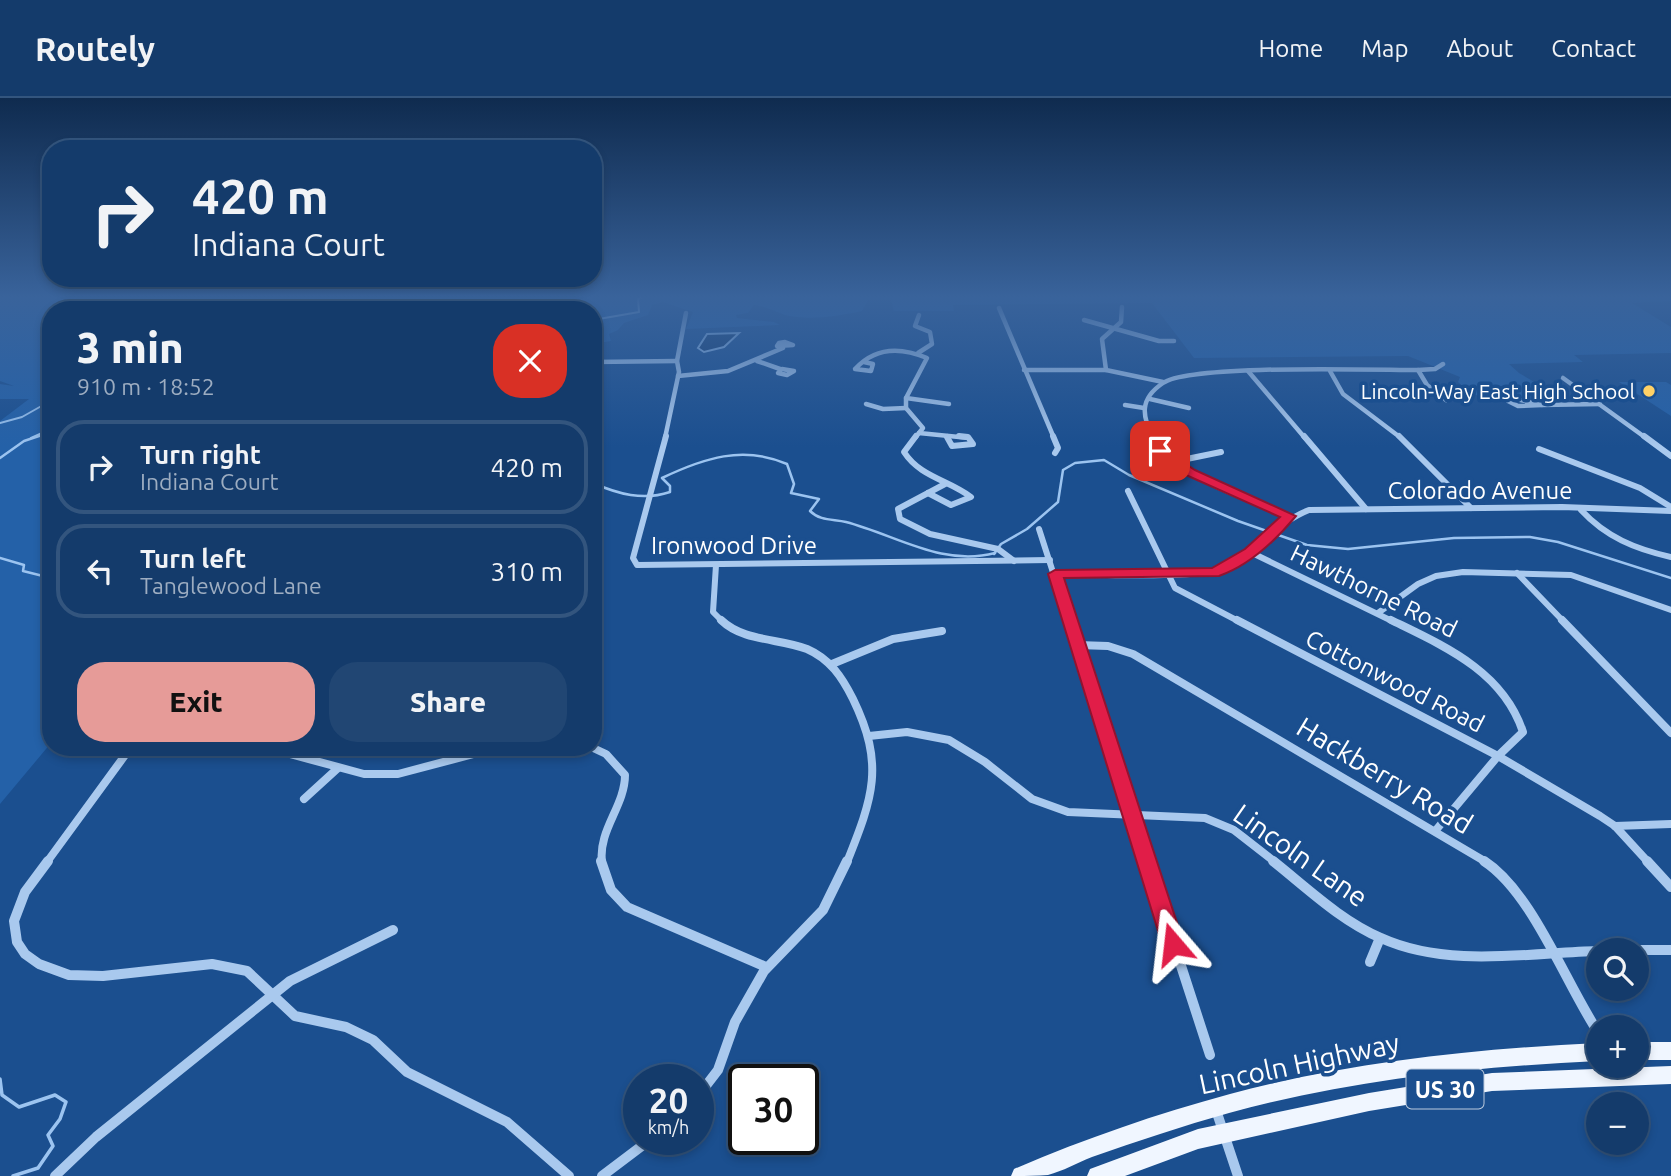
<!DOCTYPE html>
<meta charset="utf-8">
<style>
:root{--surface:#143b6b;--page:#214673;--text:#f1f3f6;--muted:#9dadc1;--line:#33557e;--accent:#e69b98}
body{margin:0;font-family:Ubuntu,sans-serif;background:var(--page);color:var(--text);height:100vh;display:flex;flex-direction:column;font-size:26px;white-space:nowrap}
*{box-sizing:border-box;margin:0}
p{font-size:23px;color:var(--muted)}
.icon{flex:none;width:38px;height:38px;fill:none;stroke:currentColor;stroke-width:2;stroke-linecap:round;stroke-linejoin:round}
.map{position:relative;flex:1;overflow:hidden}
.drawer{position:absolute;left:42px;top:203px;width:560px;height:455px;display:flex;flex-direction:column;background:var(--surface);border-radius:28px;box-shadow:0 4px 10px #0003,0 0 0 2px var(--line)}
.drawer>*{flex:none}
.hud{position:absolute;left:42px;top:42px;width:560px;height:147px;border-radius:28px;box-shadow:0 4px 10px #0003,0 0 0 2px var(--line);background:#143b6b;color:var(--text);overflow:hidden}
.fabs{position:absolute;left:1586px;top:840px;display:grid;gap:14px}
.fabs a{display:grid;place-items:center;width:63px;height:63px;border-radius:50%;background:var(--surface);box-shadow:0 4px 10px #0003,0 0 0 2px var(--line);font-size:35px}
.speed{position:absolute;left:623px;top:966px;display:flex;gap:14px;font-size:35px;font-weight:700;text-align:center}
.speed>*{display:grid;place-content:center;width:91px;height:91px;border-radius:50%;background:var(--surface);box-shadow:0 4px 10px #0003,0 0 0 2px var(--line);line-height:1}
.speed small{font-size:18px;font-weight:400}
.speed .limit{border:4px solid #111;border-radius:10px;background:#fff;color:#111}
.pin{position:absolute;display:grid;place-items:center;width:60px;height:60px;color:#fff;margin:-30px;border-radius:14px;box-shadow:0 4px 10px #0006}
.me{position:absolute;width:77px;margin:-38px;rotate:343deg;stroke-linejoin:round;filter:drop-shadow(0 0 5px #0008)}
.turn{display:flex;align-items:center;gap:24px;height:147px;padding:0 35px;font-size:32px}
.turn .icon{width:91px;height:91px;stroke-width:2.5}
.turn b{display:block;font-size:49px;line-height:60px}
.round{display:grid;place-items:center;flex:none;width:74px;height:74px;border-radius:28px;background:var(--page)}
.summary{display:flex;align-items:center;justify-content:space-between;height:119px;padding:0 35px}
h1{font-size:42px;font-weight:800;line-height:52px}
.cta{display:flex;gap:14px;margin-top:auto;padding:14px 35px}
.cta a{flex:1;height:80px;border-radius:28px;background:var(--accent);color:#111;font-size:28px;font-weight:800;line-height:80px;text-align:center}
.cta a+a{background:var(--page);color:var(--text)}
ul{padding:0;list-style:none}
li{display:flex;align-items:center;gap:21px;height:94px;margin:0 14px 10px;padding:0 21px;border:4px solid var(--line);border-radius:28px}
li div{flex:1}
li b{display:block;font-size:26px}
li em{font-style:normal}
header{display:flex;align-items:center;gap:42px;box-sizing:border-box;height:98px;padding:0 35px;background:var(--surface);border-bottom:2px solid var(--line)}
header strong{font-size:33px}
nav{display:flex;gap:38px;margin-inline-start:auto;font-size:24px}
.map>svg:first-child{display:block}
</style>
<header>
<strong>Routely</strong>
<nav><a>Home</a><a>Map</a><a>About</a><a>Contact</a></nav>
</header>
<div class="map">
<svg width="1671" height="1078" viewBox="0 0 1671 1078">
<rect width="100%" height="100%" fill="#1b4f8f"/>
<!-- green -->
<g fill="#2461a8">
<path d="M0 198H1671V203L1632 205 1671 229V255L1574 257 1583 264 1509 266 1519 275 1560 299C1551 301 1489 302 1482 299 1473 297 1465 291 1458 284L1460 279 1408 258 1194 260 1152 205 953 207 954 213H894L891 202H868L862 213C839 218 808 223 785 217 773 213 768 209 754 207L748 215 736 217 737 220 774 224 780 227 686 231 693 214 663 204 652 207 648 217 624 225 618 232 609 236 611 243 593 246V212H51V645L0 706V323L29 301H0V286L14 288 0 283Z"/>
<path d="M1619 284H1666L1671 287V318Z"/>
</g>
<!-- water -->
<path fill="#123a6d" stroke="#9cc4f0" stroke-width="2" d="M739 235 724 249 704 254 698 250 707 236Z"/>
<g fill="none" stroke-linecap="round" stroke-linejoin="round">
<!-- stream-far2 -->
<g stroke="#9cc4f0" stroke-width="2">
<path d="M593 222 639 214 638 201 644 198"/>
<path d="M0 325 22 319 45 306 42 303 51 301"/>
<path d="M31 340 51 331"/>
</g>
<!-- stream-far1 -->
<g stroke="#9cc4f0" stroke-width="2.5">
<path d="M0 360 24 343 39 338"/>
<path d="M593 385C618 396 643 403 670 394V388L662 380C704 360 743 347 787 366L794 386 791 395 819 401 810 413C820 423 833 421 846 424 896 437 942 469 995 455"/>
<path d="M994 456 1001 446 1027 431 1058 404 1063 372 1075 365 1104 362 1129 377 1238 423 1307 447 1348 451 1454 440 1530 439 1558 444 1671 480"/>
<path d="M0 460 24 467 23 473 51 480"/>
</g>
<!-- stream -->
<path stroke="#9cc4f0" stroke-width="3.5" d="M0 981 2 997 19 1009 55 997 66 1004 60 1021 48 1037 53 1048 38 1070 13 1078"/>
<!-- minor-far3 -->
<g stroke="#a9c9ee" stroke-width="4.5">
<path d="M999 210 1054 340"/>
<path d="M1084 222 1159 243H1174"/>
<path d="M785 244 793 247 777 248 779 245Z"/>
<path d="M918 255 932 246 930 234 915 228 919 217"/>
<path d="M757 263 780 271"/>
<path d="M593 264 677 263"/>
<path d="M864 264 873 266 871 273 855 271C875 249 901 249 927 260L906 300V310L923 330 915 340"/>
<path d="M782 271 794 273 787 277 778 275Z"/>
<path d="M1024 272H1106L1163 284"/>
<path d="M1106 272 1102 241 1121 224 1122 209"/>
<path d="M1418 272 1427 287 1446 302"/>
<path d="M1248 273 1305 340"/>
<path d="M1330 273 1343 296 1401 340"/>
<path d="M678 278 728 273 783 250"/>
<path d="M1563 280 1646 340"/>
<path d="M906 300 949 306"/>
<path d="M1150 301 1189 310"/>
<path d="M1516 301 1542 307 1518 308 1508 303Z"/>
<path d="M866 306 883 311 906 310"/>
<path d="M1125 307 1144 310"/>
<path d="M1542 307 1600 306"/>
<path d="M919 335 969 340"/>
<path d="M665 340 679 274 677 263 686 215"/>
<path d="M1153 340C1142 318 1139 301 1163 285 1189 266 1375 272 1418 272L1435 271 1443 266"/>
</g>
<!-- minor-far2 -->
<g stroke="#a9c9ee" stroke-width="6">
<path d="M666 338 633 460 637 467 1050 462"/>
<path d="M916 338 904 354C920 379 949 382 971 399L951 407 928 395"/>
<path d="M1053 338 1058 350 1055 355"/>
<path d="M1152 338C1173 378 1248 400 1289 418"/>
<path d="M1304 338 1366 411"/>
<path d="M1399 338 1471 410"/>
<path d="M1644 338 1671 358"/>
<path d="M947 339 952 348 973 346 968 339 959 338"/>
<path d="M1539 351 1640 390 1671 409"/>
<path d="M1172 364 1221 354"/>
<path d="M945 386 898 411 900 421 930 436 998 451 1014 463"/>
<path d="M1128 393 1175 490 1240 524"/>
<path d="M1581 412C1606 439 1635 451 1671 459"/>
<path d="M1039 431 1069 524"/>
<path d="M1250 454 1394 524"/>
<path d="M716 467 713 514 723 524"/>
<path d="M1517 475 1564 524"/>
<path d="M1055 476C1089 476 1201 482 1226 469 1256 454 1276 425 1309 412L1562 409 1671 413"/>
<path d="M1378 515 1418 486 1436 478 1463 474 1571 477 1671 512"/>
</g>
<!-- minor-far1 -->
<g stroke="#a9c9ee" stroke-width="8">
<path d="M721 522C744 544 779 540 807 551 830 561 842 579 853 601 885 667 873 699 847 764"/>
<path d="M1069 522 1147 764"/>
<path d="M1237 522 1498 658 1600 718 1615 728 1648 764"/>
<path d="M1391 522C1444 548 1503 573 1523 634L1498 658 1436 732"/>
<path d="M1562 522 1671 635"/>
<path d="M1077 547 1108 548 1133 556 1486 764"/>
<path d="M832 566 893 541 942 533"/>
<path d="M869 638 907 634 949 642 985 664 1032 701 1068 714 1205 720 1234 732 1275 764"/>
<path d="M264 649 364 676H398L500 649"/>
<path d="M591 649 606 656 625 677C625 708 598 732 602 764"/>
<path d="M304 701 338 670"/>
<path d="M1615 728 1671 726"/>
<path d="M47 764 131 649"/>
</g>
<!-- minor -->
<g stroke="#a9c9ee" stroke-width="10">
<path d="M48 763 25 794 14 823 17 844 25 856 39 866 69 877 103 878 212 866 247 873 295 918 346 929 373 942 407 974 507 1024 569 1078"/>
<path d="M601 763 611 792 627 809 766 869"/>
<path d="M1147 763 1210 957"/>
<path d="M1273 763C1307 790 1341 823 1381 840 1447 870 1528 855 1598 853"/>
<path d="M1484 763C1532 794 1565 884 1598 934"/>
<path d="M1647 763 1671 789"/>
<path d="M1636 852H1671"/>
<path d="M1370 864 1380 840"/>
<path d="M698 998 718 972 735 924 764 873 823 812 847 763"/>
<path d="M1215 1009 1238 1078"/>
<path d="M55 1078 96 1039 290 883 393 832"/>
<path d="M602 1078 651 1041"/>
</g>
<!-- primary -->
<g fill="#f0f6ff" fill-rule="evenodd">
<rect x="1636" y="944" width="35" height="18"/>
<path d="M1598 945V963C1473 969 1350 982 1229 1015 1183 1028 1137 1043 1092 1059 1077 1065 1063 1073 1048 1077 1037 1078 1022 1078 1011 1078L1014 1071C1084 1041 1156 1016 1230 996 1350 964 1474 951 1598 945Z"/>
<path d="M1671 968V986L1492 993 1369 1013 1198 1051 1125 1078H1087L1090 1071 1198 1031 1369 995 1492 975Z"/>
</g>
</g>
<!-- sky -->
<linearGradient id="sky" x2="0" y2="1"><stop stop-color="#0f2b4f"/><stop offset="0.57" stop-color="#39639b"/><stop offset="1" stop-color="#39639b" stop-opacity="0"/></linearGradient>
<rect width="1671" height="349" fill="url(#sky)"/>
<!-- route -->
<path fill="#e11d48" stroke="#92132f" stroke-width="2" d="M1160 349 1195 372 1296 418C1276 442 1248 468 1219 478L1064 480 1184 846 1181 852 1173 855 1165 852 1162 846 1048 476 1055 472 1212 470 1245 451 1280 419 1186 377 1155 356V350Z"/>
<!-- markers -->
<circle fill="#ffd166" stroke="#1b4f8f" stroke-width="2.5" cx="1649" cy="293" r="7"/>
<g text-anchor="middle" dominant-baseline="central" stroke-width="7" stroke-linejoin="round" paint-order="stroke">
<!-- far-poi labels -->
<g font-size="21" fill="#fff" stroke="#1b4f8f" text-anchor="end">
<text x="1635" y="293">Lincoln-Way East High School</text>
</g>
<!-- shield labels -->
<rect fill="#1b4f8f" stroke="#bbcadd" stroke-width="2" x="1406.5" y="971.5" width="77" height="39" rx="5"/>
<g font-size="23" font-weight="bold" fill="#fff">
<text x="1445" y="991">US 30</text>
</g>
<!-- street labels -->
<g font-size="24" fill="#fff" stroke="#1b4f8f">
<text x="1480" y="392">Colorado Avenue</text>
<text x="734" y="447">Ironwood Drive</text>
<text transform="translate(1374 493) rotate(26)">Hawthorne Road</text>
<text transform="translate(1395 583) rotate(27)">Cottonwood Road</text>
</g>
<!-- near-street labels -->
<g font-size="28" fill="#fff" stroke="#1b4f8f">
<text transform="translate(1385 677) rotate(31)">Hackberry Road</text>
<text transform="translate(1301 757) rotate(35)">Lincoln Lane</text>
<text transform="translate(1299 965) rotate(-12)">Lincoln Highway</text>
</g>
</g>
</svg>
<div class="fabs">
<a><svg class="icon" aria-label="search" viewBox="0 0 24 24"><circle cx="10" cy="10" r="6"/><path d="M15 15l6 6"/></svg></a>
<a>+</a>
<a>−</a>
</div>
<div class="speed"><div>20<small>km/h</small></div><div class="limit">30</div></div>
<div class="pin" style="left:1160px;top:353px;background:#d93025"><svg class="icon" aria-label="arrive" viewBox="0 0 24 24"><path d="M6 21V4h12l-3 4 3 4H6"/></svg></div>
<svg class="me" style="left:1173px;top:846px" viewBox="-20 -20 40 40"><path d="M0-17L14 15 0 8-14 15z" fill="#e11d48" stroke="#fff" stroke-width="4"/></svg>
<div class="hud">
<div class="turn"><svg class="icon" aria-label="right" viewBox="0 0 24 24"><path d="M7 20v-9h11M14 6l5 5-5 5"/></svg><div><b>420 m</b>Indiana Court</div></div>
</div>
<section class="drawer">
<div class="summary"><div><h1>3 min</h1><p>910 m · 18:52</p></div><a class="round" style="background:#d93025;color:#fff"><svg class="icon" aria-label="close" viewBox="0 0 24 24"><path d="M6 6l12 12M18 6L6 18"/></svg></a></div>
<ul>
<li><svg class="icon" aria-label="right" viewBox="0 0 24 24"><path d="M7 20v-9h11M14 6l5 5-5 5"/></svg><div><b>Turn right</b><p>Indiana Court</p></div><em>420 m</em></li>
<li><svg class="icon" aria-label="left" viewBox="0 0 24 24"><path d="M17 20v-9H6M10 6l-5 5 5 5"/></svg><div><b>Turn left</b><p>Tanglewood Lane</p></div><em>310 m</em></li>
</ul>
<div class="cta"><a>Exit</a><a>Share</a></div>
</section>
</div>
